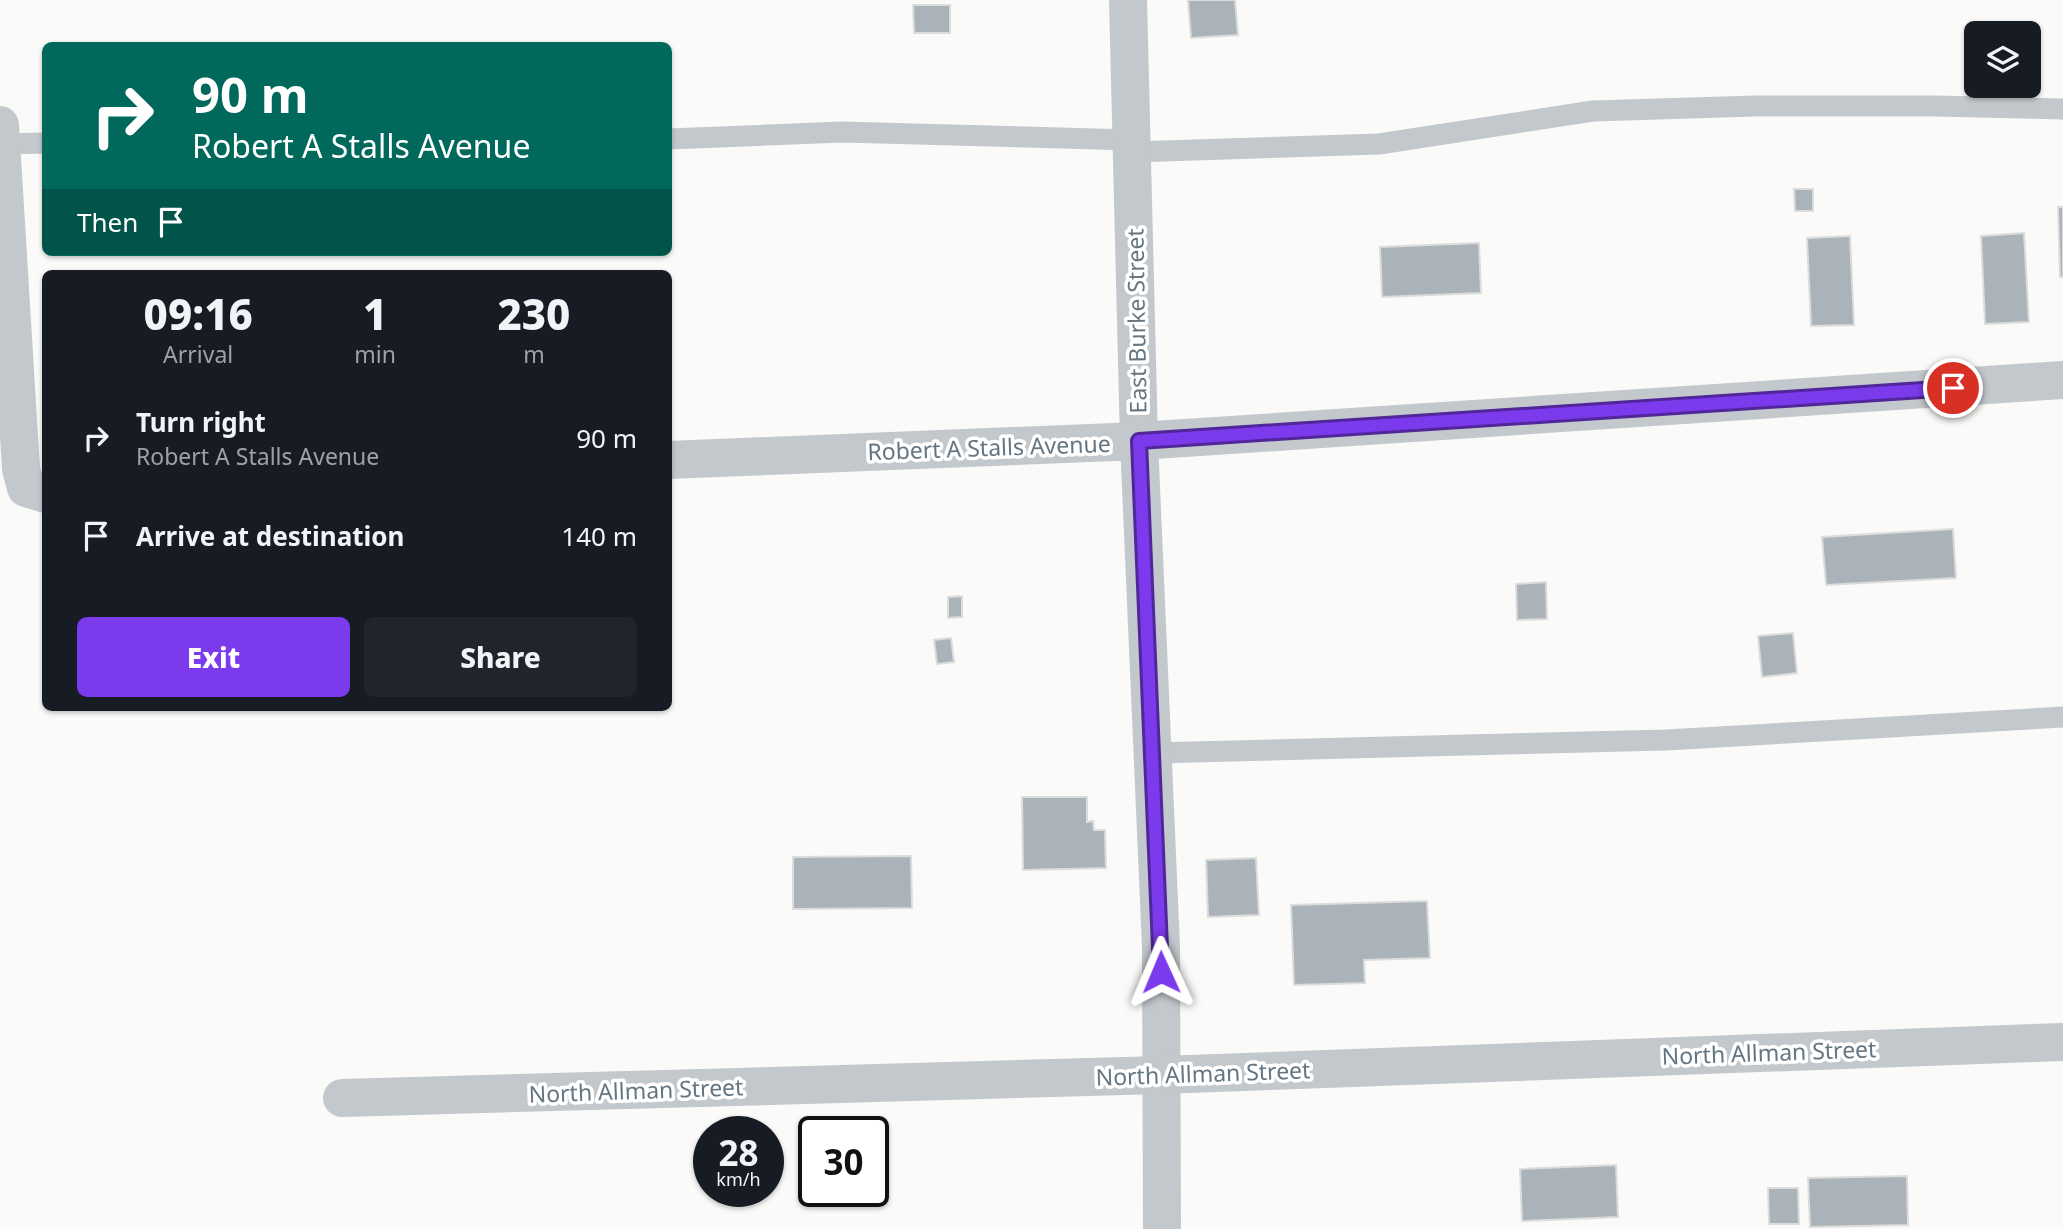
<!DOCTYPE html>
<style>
:root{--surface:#171b24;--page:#20242c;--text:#f1f3f6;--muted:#9ea1a6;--accent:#7c3aed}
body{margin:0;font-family:"Noto Sans",sans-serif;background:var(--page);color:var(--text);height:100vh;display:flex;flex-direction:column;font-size:26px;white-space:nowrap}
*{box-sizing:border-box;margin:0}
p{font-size:23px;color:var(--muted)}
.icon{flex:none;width:38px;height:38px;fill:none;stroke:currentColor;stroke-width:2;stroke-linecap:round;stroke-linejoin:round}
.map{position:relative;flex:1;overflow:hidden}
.drawer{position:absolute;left:42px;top:270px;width:630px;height:441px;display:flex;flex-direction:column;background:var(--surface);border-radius:10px;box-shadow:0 2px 5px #0004}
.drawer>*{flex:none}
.top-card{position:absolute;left:42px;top:42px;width:630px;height:214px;border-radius:10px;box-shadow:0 2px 5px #0004;background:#00695c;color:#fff;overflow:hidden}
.fabs{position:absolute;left:1964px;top:21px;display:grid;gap:14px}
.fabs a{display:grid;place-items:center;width:77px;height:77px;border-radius:10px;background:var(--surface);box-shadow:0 2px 5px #0004;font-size:35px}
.speed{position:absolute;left:693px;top:1116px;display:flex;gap:14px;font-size:35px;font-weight:700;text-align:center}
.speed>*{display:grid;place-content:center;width:91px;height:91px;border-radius:50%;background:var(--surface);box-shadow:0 2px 5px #0004;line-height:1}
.speed small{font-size:18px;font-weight:400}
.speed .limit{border:4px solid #111;border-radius:10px;background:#fff;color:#111}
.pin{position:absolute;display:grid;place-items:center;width:60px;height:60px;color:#fff;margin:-30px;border:4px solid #fff;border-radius:50%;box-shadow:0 2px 7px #0007}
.me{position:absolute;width:77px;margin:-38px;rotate:359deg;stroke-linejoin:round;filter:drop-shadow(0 0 5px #0008)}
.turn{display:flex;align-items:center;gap:24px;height:147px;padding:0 35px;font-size:32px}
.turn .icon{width:91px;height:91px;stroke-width:2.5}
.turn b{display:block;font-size:49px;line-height:60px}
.then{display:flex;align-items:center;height:66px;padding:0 35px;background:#0003;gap:14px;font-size:26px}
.eta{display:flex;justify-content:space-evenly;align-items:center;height:119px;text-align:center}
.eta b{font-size:42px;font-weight:800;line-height:49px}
.button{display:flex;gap:14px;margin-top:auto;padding:14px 35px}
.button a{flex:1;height:80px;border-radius:10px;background:var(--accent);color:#fff;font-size:28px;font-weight:800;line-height:80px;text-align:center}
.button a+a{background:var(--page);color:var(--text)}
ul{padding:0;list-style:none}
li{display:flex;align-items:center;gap:21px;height:98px;padding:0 35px}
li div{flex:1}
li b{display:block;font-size:26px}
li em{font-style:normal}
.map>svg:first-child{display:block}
</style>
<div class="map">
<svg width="2063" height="1229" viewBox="0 0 2063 1229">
<rect width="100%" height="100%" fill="#fafaf8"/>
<!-- building -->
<g fill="#aab3b9" stroke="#dcdcda" stroke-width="2">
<path d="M1188 0H1235L1238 35 1191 38Z"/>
<path d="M913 5H950V33H914Z"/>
<path d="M1794 189H1813V211H1795Z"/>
<path d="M2058 207H2063V277H2060Z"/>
<path d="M2024 233 2029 322 1985 324 1981 236Z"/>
<path d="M1850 236 1854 325 1811 326 1807 238Z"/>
<path d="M1479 243 1481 293 1382 297 1380 247Z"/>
<path d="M1953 529 1956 578 1826 585 1822 537Z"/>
<path d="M1546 582 1547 619 1517 620 1516 584Z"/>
<path d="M962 596V617L948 618V597Z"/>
<path d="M1793 633 1797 673 1762 677 1758 636Z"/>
<path d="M951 638 954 662 937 664 934 640Z"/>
<path d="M1022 797H1087V822L1093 821 1094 830H1105L1106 868 1023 870Z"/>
<path d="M911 856 912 908 793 909V857Z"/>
<path d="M1256 858 1259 915 1208 917 1206 860Z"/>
<path d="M1427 901 1430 958 1364 960 1365 983 1294 985 1291 905Z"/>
<path d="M1616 1165 1618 1217 1522 1221 1520 1169Z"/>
<path d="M1907 1176 1908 1225 1810 1227 1808 1178Z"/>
<path d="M1768 1188H1798L1799 1224H1769Z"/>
</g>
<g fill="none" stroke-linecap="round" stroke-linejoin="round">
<!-- lane -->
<g stroke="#c3c8cc" stroke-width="21">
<path d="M668 139 842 132 1132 140"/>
<path d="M1 144 46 143"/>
<path d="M1132 152 1379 144 1593 111 1755 106H1934L2063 109"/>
<path d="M1153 753 1666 740 2063 717"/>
</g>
<!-- street -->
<g stroke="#c3c8cc" stroke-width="38">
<path d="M1128 0 1139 441 1161 947 1162 1229"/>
<path d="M0 125 21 469 26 488 46 494"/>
<path d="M668 460 1139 441 2063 380"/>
<path d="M342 1098 1161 1075 2063 1042"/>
</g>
</g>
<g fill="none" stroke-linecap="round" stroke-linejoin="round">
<defs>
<path id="route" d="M1161 972 1139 441 1953 388"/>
</defs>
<!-- route casing -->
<use href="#route" stroke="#51269a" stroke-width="18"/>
<!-- route -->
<use href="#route" stroke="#7c3aed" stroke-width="12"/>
</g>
<g text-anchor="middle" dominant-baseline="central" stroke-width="7" stroke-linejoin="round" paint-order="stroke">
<!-- street labels -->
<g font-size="23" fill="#657683" stroke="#fff">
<text transform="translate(1136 321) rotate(-91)">East Burke Street</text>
<text transform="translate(989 447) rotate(-2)">Robert A Stalls Avenue</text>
<text transform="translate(1769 1052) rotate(-2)">North Allman Street</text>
<text transform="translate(1203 1073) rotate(-2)">North Allman Street</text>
<text transform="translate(636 1090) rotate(-2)">North Allman Street</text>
</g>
</g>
</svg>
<div class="fabs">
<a><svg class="icon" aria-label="layers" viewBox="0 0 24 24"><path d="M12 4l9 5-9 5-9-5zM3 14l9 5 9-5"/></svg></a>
</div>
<div class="speed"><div>28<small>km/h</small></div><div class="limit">30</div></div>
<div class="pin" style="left:1953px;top:388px;background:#d93025"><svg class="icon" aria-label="arrive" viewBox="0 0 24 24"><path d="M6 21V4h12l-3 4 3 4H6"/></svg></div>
<svg class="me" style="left:1161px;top:972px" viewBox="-20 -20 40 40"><path d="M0-17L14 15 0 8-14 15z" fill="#7c3aed" stroke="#fff" stroke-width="4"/></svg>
<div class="top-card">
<div class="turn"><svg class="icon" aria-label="right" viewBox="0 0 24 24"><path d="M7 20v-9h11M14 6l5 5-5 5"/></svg><div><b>90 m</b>Robert A Stalls Avenue</div></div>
<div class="then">Then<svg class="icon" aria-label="arrive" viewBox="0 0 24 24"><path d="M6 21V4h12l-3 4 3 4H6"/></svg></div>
</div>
<section class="drawer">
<div class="eta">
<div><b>09:16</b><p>Arrival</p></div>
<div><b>1</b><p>min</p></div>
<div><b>230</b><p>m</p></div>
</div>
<ul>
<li><svg class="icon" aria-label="right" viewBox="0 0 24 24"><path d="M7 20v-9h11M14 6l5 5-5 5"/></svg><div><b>Turn right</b><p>Robert A Stalls Avenue</p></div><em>90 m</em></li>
<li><svg class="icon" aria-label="arrive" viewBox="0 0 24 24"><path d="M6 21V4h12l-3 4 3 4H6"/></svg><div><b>Arrive at destination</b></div><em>140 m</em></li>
</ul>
<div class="button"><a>Exit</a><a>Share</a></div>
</section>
</div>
